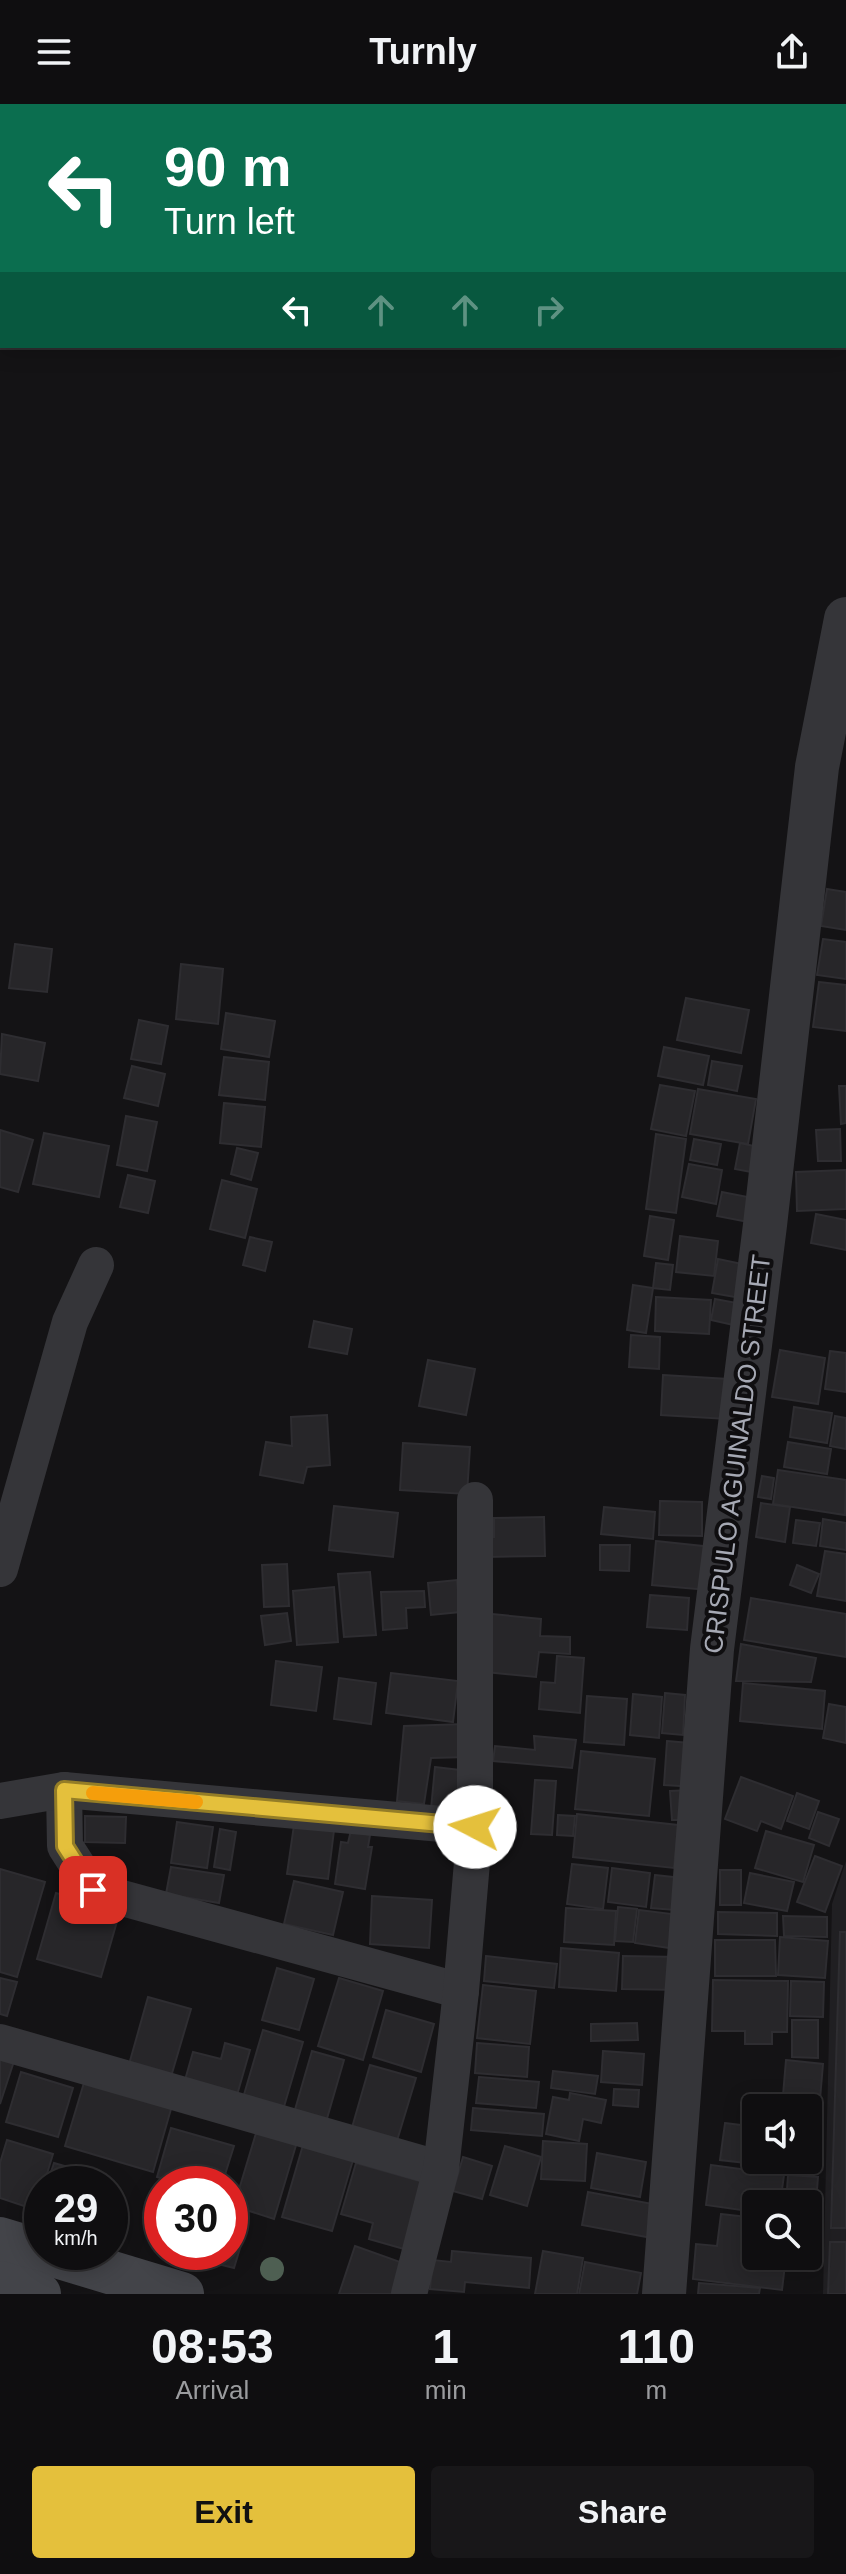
<!DOCTYPE html>
<style>
:root{--surface:#0f0e10;--page:#181719;--text:#f1f3f6;--muted:#9b9c9f;--line:#2f2e30;--accent:#e4c03c}
body{margin:0;font-family:Arial,sans-serif;background:var(--page);color:var(--text);height:100vh;display:flex;flex-direction:column;font-size:30px;white-space:nowrap}
*{box-sizing:border-box;margin:0}
p{font-size:26px;color:var(--muted)}
.icon{flex:none;width:44px;height:44px;fill:none;stroke:currentColor;stroke-width:2;stroke-linecap:round;stroke-linejoin:round}
.map{position:relative;height:2190px;overflow:hidden}
.details{display:flex;flex-direction:column;background:var(--surface);flex:1}
.details>*{flex:none}
.top-card{position:absolute;left:0px;top:0px;width:846px;height:244px;box-shadow:0 4px 20px #0003,0 0 0 2px var(--line);background:#0b6e4f;color:#fff;overflow:hidden}
.tools{position:absolute;left:742px;top:1990px;display:grid;gap:16px}
.tools a{display:grid;place-items:center;width:80px;height:80px;border-radius:8px;background:var(--surface);box-shadow:0 4px 20px #0003,0 0 0 2px var(--line);font-size:40px}
.speed{position:absolute;left:24px;top:2062px;display:flex;gap:16px;font-size:40px;font-weight:700;text-align:center}
.speed>*{display:grid;place-content:center;width:104px;height:104px;border-radius:50%;background:var(--surface);box-shadow:0 4px 20px #0003,0 0 0 2px var(--line);line-height:1}
.speed small{font-size:20px;font-weight:400}
.speed .limit{border:12px solid #d22;background:#fff;color:#111}
.pin{position:absolute;display:grid;place-items:center;width:68px;height:68px;color:#fff;margin:-34px;border-radius:16px;box-shadow:0 4px 12px #0006}
.me{position:absolute;width:88px;margin:-44px;rotate:275deg;stroke-linejoin:round;filter:drop-shadow(0 0 6px #0008)}
.turn{display:flex;align-items:center;gap:28px;height:168px;padding:0 32px;font-size:36px}
.turn .icon{width:104px;height:104px;stroke-width:2.5}
.turn b{display:block;font-size:56px;line-height:68px}
.lanes{display:flex;align-items:center;height:76px;padding:0 32px;background:#0003;justify-content:center;gap:40px;direction:ltr}
.lanes .off{opacity:.35}
.eta{display:flex;justify-content:space-evenly;align-items:center;height:136px;text-align:center}
.eta b{font-size:48px;font-weight:700;line-height:56px}
.cta{display:flex;gap:16px;margin-top:auto;padding:16px 32px}
.cta a{flex:1;height:92px;border-radius:8px;background:var(--accent);color:#111;font-size:32px;font-weight:700;line-height:92px;text-align:center}
.cta a+a{background:var(--page);color:var(--text)}
header{display:flex;justify-content:space-between;align-items:center;height:104px;padding:0 32px;background:var(--surface);font-size:36px;font-weight:700}
.map>svg:first-child{display:block}
</style>
<header><svg class="icon" aria-label="menu" viewBox="0 0 24 24"><path d="M4 6h16M4 12h16M4 18h16"/></svg>Turnly<svg class="icon" aria-label="share" viewBox="0 0 24 24"><path d="M12 15V3M7 8l5-5 5 5M5 13v7h14v-7"/></svg></header>
<div class="map">
<svg width="846" height="2190" viewBox="0 0 846 2190">
<rect width="100%" height="100%" fill="#141315"/>
<!-- built -->
<path fill="#201f22" d="M846 1757V2190H823L832 1800Z"/>
<!-- building -->
<g fill="#272629" stroke="#2e2d31" stroke-width="2">
<path d="M827 785 846 788V826L821 822Z"/>
<path d="M823 835 846 838V875L817 871Z"/>
<path d="M15 840 52 845 47 888 9 884Z"/>
<path d="M181 860 223 865 218 920 176 915Z"/>
<path d="M819 878 846 881V927L813 923Z"/>
<path d="M686 894 749 906 741 949 677 936Z"/>
<path d="M226 909 275 917 269 953 221 945Z"/>
<path d="M139 916 168 922 161 960 131 955Z"/>
<path d="M2 930 45 939 38 977 0 970Z"/>
<path d="M664 943 709 952 703 981 658 972Z"/>
<path d="M224 953 269 958 265 996 219 991Z"/>
<path d="M712 957 742 962 737 987 708 981Z"/>
<path d="M132 962 165 970 158 1002 124 994Z"/>
<path d="M660 981 695 987 686 1032 651 1025Z"/>
<path d="M839 982H846V1019L841 1020Z"/>
<path d="M698 985 756 995 748 1040 690 1030Z"/>
<path d="M224 999 265 1003 261 1043 220 1039Z"/>
<path d="M126 1012 157 1018 147 1067 117 1061Z"/>
<path d="M840 1025 841 1057H818L816 1026Z"/>
<path d="M0 1026 33 1036 18 1088 0 1083Z"/>
<path d="M44 1029 109 1042 99 1093 33 1080Z"/>
<path d="M656 1030 686 1035 676 1109 646 1105Z"/>
<path d="M694 1035 721 1040 717 1061 690 1056Z"/>
<path d="M740 1039 767 1045 762 1070 735 1065Z"/>
<path d="M237 1044 258 1049 251 1076 231 1070Z"/>
<path d="M689 1060 722 1066 716 1100 682 1093Z"/>
<path d="M846 1066V1105L797 1107 796 1068Z"/>
<path d="M128 1071 155 1077 148 1109 120 1103Z"/>
<path d="M222 1076 257 1085 245 1134 210 1125Z"/>
<path d="M722 1088 763 1096 759 1120 717 1112Z"/>
<path d="M816 1110 846 1116V1146L811 1139Z"/>
<path d="M650 1112 674 1116 668 1156 644 1152Z"/>
<path d="M680 1132 718 1137 714 1172 676 1168Z"/>
<path d="M250 1133 272 1138 265 1167 243 1161Z"/>
<path d="M718 1155 747 1161 741 1194 712 1189Z"/>
<path d="M656 1159 673 1161 670 1186 653 1184Z"/>
<path d="M633 1181 653 1184 646 1229 627 1226Z"/>
<path d="M656 1193 711 1196 709 1230 655 1227Z"/>
<path d="M715 1195 742 1200 738 1222 711 1216Z"/>
<path d="M314 1217 352 1225 347 1250 309 1243Z"/>
<path d="M631 1231 660 1233 659 1265 629 1263Z"/>
<path d="M780 1246 825 1254 818 1300 772 1293Z"/>
<path d="M830 1247 846 1249V1288L825 1285Z"/>
<path d="M428 1256 475 1265 466 1311 419 1302Z"/>
<path d="M663 1271 728 1275 727 1315 661 1311Z"/>
<path d="M794 1303 832 1309 827 1339 790 1333Z"/>
<path d="M327 1311 330 1361 307 1363 303 1379 260 1371 266 1338 292 1342 291 1313Z"/>
<path d="M835 1312 846 1314V1345L830 1342Z"/>
<path d="M788 1338 831 1345 827 1370 784 1363Z"/>
<path d="M403 1339 470 1343 467 1390 400 1386Z"/>
<path d="M778 1366 846 1376 845 1411 773 1400Z"/>
<path d="M762 1372 774 1374 771 1395 758 1393Z"/>
<path d="M660 1397 702 1398V1432L659 1431Z"/>
<path d="M761 1399 790 1403 785 1438 756 1433Z"/>
<path d="M334 1402 398 1409 393 1453 329 1446Z"/>
<path d="M604 1403 655 1408 653 1435 601 1430Z"/>
<path d="M544 1413 545 1452 485 1453 483 1434 494 1433V1414Z"/>
<path d="M823 1415 846 1419V1446L820 1442Z"/>
<path d="M796 1416 820 1419 816 1442 793 1439Z"/>
<path d="M656 1437 712 1443 708 1486 652 1481Z"/>
<path d="M600 1441H630L629 1467 600 1466Z"/>
<path d="M825 1447 846 1450V1497L817 1492Z"/>
<path d="M287 1460 289 1502 264 1503 262 1461Z"/>
<path d="M797 1461 819 1470 811 1489 790 1481Z"/>
<path d="M370 1468 376 1531 344 1533 338 1470Z"/>
<path d="M457 1476 460 1508 431 1511 428 1479Z"/>
<path d="M334 1483 338 1538 297 1541 293 1487Z"/>
<path d="M424 1487 425 1503 406 1504 407 1524 383 1526 381 1488Z"/>
<path d="M650 1491 689 1494 687 1526 647 1523Z"/>
<path d="M751 1494 846 1510V1553L744 1536Z"/>
<path d="M287 1509 291 1537 265 1541 261 1512Z"/>
<path d="M492 1510 541 1515 540 1532 570 1533V1550L539 1548 536 1573 486 1568Z"/>
<path d="M741 1540 816 1554 811 1578 736 1577Z"/>
<path d="M557 1552 584 1554 580 1609 539 1605 541 1578 555 1579Z"/>
<path d="M276 1557 322 1563 316 1607 271 1601Z"/>
<path d="M391 1569 458 1577 453 1618 386 1609Z"/>
<path d="M339 1574 376 1579 371 1620 334 1615Z"/>
<path d="M743 1579 825 1587 822 1625 740 1617Z"/>
<path d="M665 1589 685 1591 683 1631 662 1629Z"/>
<path d="M633 1590 662 1593 659 1634 630 1631Z"/>
<path d="M587 1592 627 1595 624 1641 584 1638Z"/>
<path d="M829 1600 846 1603V1639L823 1634Z"/>
<path d="M466 1620 467 1653 431 1654 424 1700 397 1697 404 1622Z"/>
<path d="M534 1632 576 1636 572 1664 493 1657 495 1642 535 1646Z"/>
<path d="M667 1637 701 1640 697 1683 664 1681Z"/>
<path d="M581 1647 655 1655 649 1712 575 1705Z"/>
<path d="M435 1663 468 1667 464 1709 431 1705Z"/>
<path d="M741 1673 793 1692 781 1725 761 1717 757 1727 725 1715Z"/>
<path d="M535 1676 556 1677 552 1731 531 1730Z"/>
<path d="M692 1686 694 1716H672L670 1687Z"/>
<path d="M797 1689 819 1697 809 1725 787 1717Z"/>
<path d="M818 1708 839 1715 829 1742 809 1734Z"/>
<path d="M577 1710 678 1721 674 1764 573 1753Z"/>
<path d="M558 1711 575 1712 573 1732 557 1731Z"/>
<path d="M85 1712 126 1713 125 1739 85 1738Z"/>
<path d="M177 1718 213 1723 207 1764 171 1759Z"/>
<path d="M294 1721 334 1726 328 1775 287 1770Z"/>
<path d="M220 1725 236 1728 230 1766 214 1763Z"/>
<path d="M351 1726 370 1731 368 1743H372L365 1785 335 1780 341 1738 348 1739Z"/>
<path d="M766 1727 814 1741 803 1778 755 1764Z"/>
<path d="M815 1752 842 1762 825 1808 797 1798Z"/>
<path d="M572 1760 608 1764 603 1805 567 1800Z"/>
<path d="M171 1763 224 1771 219 1799 166 1790Z"/>
<path d="M612 1764 650 1769 646 1803 608 1798Z"/>
<path d="M0 1765 45 1778 17 1873 0 1868Z"/>
<rect x="720" y="1766" width="21" height="35"/>
<path d="M750 1769 794 1778 787 1807 744 1799Z"/>
<path d="M655 1771 691 1775 688 1807 651 1804Z"/>
<path d="M294 1777 343 1788 333 1831 284 1820Z"/>
<path d="M56 1789 120 1807 101 1873 37 1855Z"/>
<path d="M372 1792 432 1796 429 1844 370 1840Z"/>
<path d="M618 1803 637 1805 633 1838 615 1837Z"/>
<path d="M566 1804 616 1807 614 1841 564 1838Z"/>
<path d="M639 1806 688 1812 683 1846 635 1839Z"/>
<path d="M718 1808 777 1809V1832L718 1830Z"/>
<path d="M783 1812 827 1813V1833L784 1832Z"/>
<path d="M840 1828H846V2124H831Z"/>
<path d="M780 1833 828 1837 825 1874 778 1871Z"/>
<path d="M715 1836H775L776 1872H715Z"/>
<path d="M561 1844 619 1849 616 1887 559 1883Z"/>
<path d="M486 1852 557 1860 554 1884 484 1877Z"/>
<path d="M623 1852 680 1853V1886L622 1885Z"/>
<path d="M277 1864 314 1875 299 1926 262 1916Z"/>
<path d="M0 1874 17 1878 7 1912 0 1910Z"/>
<path d="M339 1874 383 1887 363 1956 318 1942Z"/>
<path d="M713 1876 788 1877 787 1928H772V1940H745V1927H712Z"/>
<path d="M791 1877 824 1878 823 1913 790 1912Z"/>
<path d="M483 1881 536 1887 530 1940 477 1934Z"/>
<path d="M148 1893 191 1905 170 1976 128 1964Z"/>
<path d="M386 1906 434 1920 421 1968 373 1953Z"/>
<path d="M792 1916H818V1954L792 1953Z"/>
<path d="M637 1919 638 1936 591 1937V1920Z"/>
<path d="M263 1926 303 1938 283 2006 243 1994Z"/>
<path d="M225 1939 250 1946 235 1998 183 1983 193 1948 221 1955Z"/>
<path d="M477 1939 529 1943 527 1973 475 1969Z"/>
<path d="M312 1947 344 1956 326 2018 294 2009Z"/>
<path d="M603 1947 644 1950 642 1981 601 1978Z"/>
<path d="M0 1948 15 1954 0 2000Z"/>
<path d="M786 1956 823 1960 819 2007 782 2003Z"/>
<path d="M370 1961 416 1974 396 2040 351 2027Z"/>
<path d="M553 1967 598 1972 595 1990 551 1984Z"/>
<path d="M21 1968 73 1984 58 2033 6 2018Z"/>
<path d="M86 1972 173 1998 153 2068 65 2042Z"/>
<path d="M479 1973 539 1978 536 2004 476 1999Z"/>
<path d="M614 1985 639 1986 638 2003 613 2001Z"/>
<path d="M570 1989 606 1996 601 2019 583 2015 579 2037 546 2030 553 1993 569 1996Z"/>
<path d="M473 2004 544 2010 542 2032 471 2026Z"/>
<path d="M725 2019 756 2023V2056H775L774 2062 720 2056Z"/>
<path d="M171 2024 234 2042 222 2080H181L157 2073Z"/>
<path d="M257 2026 297 2038 274 2115 234 2102Z"/>
<path d="M7 2036 53 2050 36 2106 0 2094V2059Z"/>
<path d="M543 2037 587 2040 585 2077 541 2075Z"/>
<path d="M303 2041 353 2056 332 2127 282 2113Z"/>
<path d="M505 2042 541 2053 527 2102 490 2091Z"/>
<path d="M597 2049 646 2058 640 2093 591 2084Z"/>
<path d="M463 2053 492 2062 482 2095 453 2087Z"/>
<path d="M778 2056H796L795 2066 778 2065Z"/>
<path d="M54 2059 89 2069 86 2080H47Z"/>
<path d="M356 2059 423 2078 404 2145 369 2135 373 2119 341 2110Z"/>
<path d="M711 2061 784 2071 780 2100H756V2108L706 2101Z"/>
<path d="M788 2071 818 2073 815 2110 808 2109V2100H786Z"/>
<path d="M588 2088 658 2101 652 2134 582 2121Z"/>
<path d="M162 2099V2137L152 2134Z"/>
<path d="M721 2110 756 2114V2152H786L782 2186 693 2175 696 2140 717 2142Z"/>
<path d="M808 2122 821 2123 816 2156 789 2152H808Z"/>
<path d="M230 2127 244 2131 234 2164 210 2158 213 2148H230Z"/>
<path d="M830 2138H846V2190H828Z"/>
<path d="M355 2142 403 2159 392 2190H339Z"/>
<path d="M452 2147 531 2154 529 2184 465 2178 464 2188 430 2185 433 2156 451 2158Z"/>
<path d="M543 2147 583 2154 577 2190H535Z"/>
<path d="M585 2158 641 2169 637 2190H579Z"/>
<path d="M699 2179 760 2184 759 2190H698Z"/>
</g>
<g fill="none" stroke-linecap="round" stroke-linejoin="round">
<!-- minor -->
<g stroke="#353539" stroke-width="36">
<path d="M0 1465 70 1218 96 1161"/>
<path d="M64 1686 65 1742 93 1786 461 1887"/>
<path d="M0 1697 64 1686 475 1723"/>
<path d="M0 1938 441 2065"/>
<path d="M409 2190 441 2065 461 1887 475 1723V1396"/>
</g>
<!-- tertiary -->
<path stroke="#353539" stroke-width="44" d="M664 2190 712 1545 765 1121 817 663 846 515"/>
<!-- secondary -->
<g stroke="#434449" stroke-width="44">
<path d="M0 2135 182 2190"/>
<path d="M0 2179 39 2190"/>
</g>
</g>
<!-- trees -->
<circle fill="#4e5f52" cx="272" cy="2165" r="12"/>
<g fill="none" stroke-linecap="round" stroke-linejoin="round">
<defs>
<path id="route" d="M93 1786 65 1742 64 1686 475 1723"/>
</defs>
<!-- route casing -->
<use href="#route" stroke="#947d27" stroke-width="20"/>
<!-- route -->
<use href="#route" stroke="#e4c03c" stroke-width="14"/>
<!-- slow -->
<path stroke="#f59e0b" stroke-width="14" d="M93 1689 196 1698"/>
</g>
<g text-anchor="middle" dominant-baseline="central" stroke-width="8" stroke-linejoin="round" paint-order="stroke">
<!-- street labels -->
<g font-size="26" fill="#a6a9b4" stroke="#0f0e10">
<text transform="translate(737 1350) rotate(-83)">CRISPULO AGUINALDO STREET</text>
</g>
</g>
</svg>
<div class="tools">
<a><svg class="icon" aria-label="sound" viewBox="0 0 24 24"><path d="M4 9h4l5-4v14l-5-4H4zM17 9q2 3 0 6"/></svg></a>
<a><svg class="icon" aria-label="search" viewBox="0 0 24 24"><circle cx="10" cy="10" r="6"/><path d="M15 15l6 6"/></svg></a>
</div>
<div class="speed"><div>29<small>km/h</small></div><div class="limit">30</div></div>
<div class="pin" style="left:93px;top:1786px;background:#d93025"><svg class="icon" aria-label="arrive" viewBox="0 0 24 24"><path d="M6 21V4h12l-3 4 3 4H6"/></svg></div>
<svg class="me" style="left:475px;top:1723px" viewBox="-20 -20 40 40"><circle r="19" fill="#fff"/><path d="M0-13L10 11 0 6-10 11z" fill="#e4c03c"/></svg>
<div class="top-card">
<div class="turn"><svg class="icon" aria-label="left" viewBox="0 0 24 24"><path d="M17 20v-9H6M10 6l-5 5 5 5"/></svg><div><b>90 m</b>Turn left</div></div>
<div class="lanes"><svg class="icon" aria-label="left" viewBox="0 0 24 24"><path d="M17 20v-9H6M10 6l-5 5 5 5"/></svg><svg class="icon off" aria-label="ahead" viewBox="0 0 24 24"><path d="M12 20V5M6 11l6-6 6 6"/></svg><svg class="icon off" aria-label="ahead" viewBox="0 0 24 24"><path d="M12 20V5M6 11l6-6 6 6"/></svg><svg class="icon off" aria-label="right" viewBox="0 0 24 24"><path d="M7 20v-9h11M14 6l5 5-5 5"/></svg></div>
</div>
</div>
<section class="details">
<div class="eta">
<div><b>08:53</b><p>Arrival</p></div>
<div><b>1</b><p>min</p></div>
<div><b>110</b><p>m</p></div>
</div>
<div class="cta"><a>Exit</a><a>Share</a></div>
</section>
